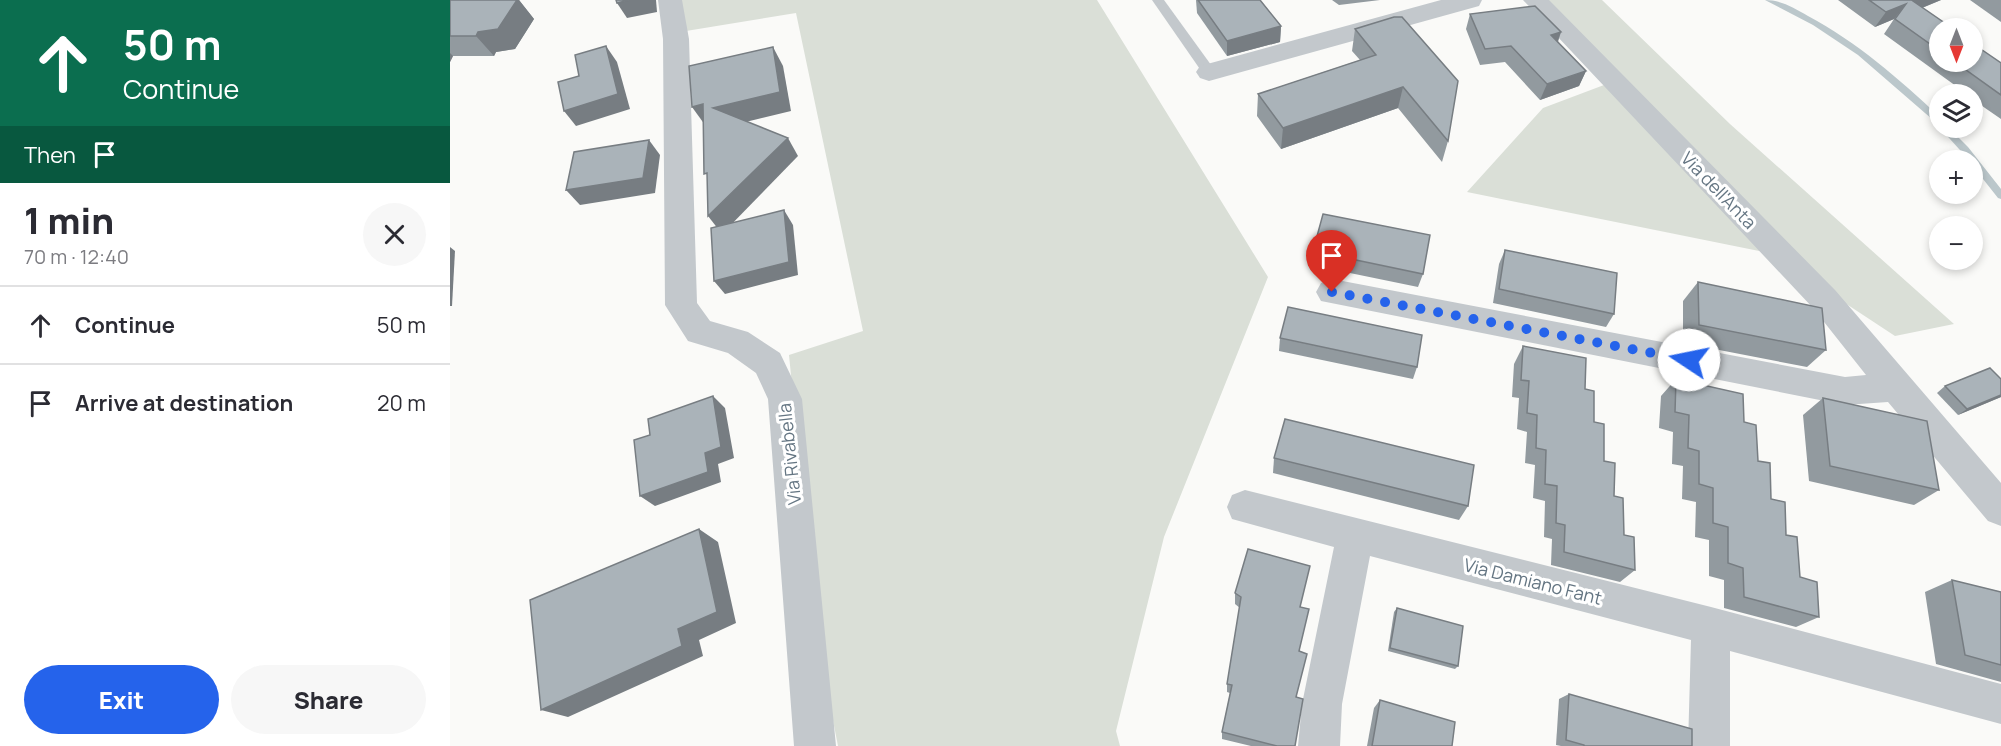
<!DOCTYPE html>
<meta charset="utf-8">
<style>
:root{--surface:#fff;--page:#f7f7f7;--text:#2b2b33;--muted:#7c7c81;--line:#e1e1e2;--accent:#2563eb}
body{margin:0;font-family:Manrope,sans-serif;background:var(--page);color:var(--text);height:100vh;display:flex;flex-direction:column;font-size:22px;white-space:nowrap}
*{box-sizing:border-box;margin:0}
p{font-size:20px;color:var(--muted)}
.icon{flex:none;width:33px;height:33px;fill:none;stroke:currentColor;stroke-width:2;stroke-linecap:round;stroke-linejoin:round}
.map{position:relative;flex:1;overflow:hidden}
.drawer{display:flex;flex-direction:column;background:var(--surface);width:450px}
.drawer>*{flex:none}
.top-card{background:#0b6e4f;color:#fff;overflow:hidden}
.needle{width:39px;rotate:180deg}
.buttons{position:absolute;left:1479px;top:18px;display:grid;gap:12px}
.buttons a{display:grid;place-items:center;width:54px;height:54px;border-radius:50%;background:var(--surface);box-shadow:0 3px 9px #0003;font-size:30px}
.pin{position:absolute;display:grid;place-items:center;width:51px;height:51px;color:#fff;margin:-62px -26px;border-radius:50% 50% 50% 0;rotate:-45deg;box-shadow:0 0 6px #0007}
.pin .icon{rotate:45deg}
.me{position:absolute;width:66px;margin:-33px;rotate:281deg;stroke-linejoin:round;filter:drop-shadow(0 0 4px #0008)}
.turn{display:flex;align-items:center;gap:21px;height:126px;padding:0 24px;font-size:27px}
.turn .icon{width:78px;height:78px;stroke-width:2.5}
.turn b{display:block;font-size:42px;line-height:51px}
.then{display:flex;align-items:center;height:57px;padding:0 24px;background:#0003;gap:12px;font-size:22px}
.round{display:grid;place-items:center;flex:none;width:63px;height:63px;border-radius:32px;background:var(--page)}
.headline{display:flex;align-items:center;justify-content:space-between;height:102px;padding:0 24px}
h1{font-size:36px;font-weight:800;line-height:45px}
.button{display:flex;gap:12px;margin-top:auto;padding:12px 24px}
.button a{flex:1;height:69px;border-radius:36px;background:var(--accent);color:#fff;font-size:24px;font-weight:800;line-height:69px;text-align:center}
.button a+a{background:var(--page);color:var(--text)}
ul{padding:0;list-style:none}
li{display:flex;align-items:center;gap:18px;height:78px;padding:0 24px;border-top:2px solid var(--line)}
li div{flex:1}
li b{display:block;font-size:22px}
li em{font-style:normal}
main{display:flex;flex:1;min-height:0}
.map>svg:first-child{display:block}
</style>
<main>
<section class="drawer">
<div class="top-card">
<div class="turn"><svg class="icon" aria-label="ahead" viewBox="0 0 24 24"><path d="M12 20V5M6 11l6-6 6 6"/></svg><div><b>50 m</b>Continue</div></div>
<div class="then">Then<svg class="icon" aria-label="arrive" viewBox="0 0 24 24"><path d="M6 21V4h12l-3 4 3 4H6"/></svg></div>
</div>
<div class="headline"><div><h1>1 min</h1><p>70 m · 12:40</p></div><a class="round"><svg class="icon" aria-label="close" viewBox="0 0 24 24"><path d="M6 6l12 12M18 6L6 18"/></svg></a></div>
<ul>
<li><svg class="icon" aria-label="ahead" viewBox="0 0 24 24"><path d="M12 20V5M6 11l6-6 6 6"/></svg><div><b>Continue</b></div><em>50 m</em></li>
<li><svg class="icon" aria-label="arrive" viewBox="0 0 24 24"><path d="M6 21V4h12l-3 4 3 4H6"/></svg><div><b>Arrive at destination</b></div><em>20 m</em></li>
</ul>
<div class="button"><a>Exit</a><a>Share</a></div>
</section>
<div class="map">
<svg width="1551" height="746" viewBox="0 0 1551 746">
<rect width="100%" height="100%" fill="#fafaf8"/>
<!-- green -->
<g fill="#dadfd7">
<path d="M221 0H647L818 277 714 537 666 731 670 746H388L367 639 339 355 413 331 346 13 236 31Z"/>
<path d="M1075 0H1152L1280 124 1504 324 1445 336 1319 253 1017 192 1093 108 1154 85Z"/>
</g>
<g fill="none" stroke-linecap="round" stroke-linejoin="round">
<!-- stream -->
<g fill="#bbc7cb" fill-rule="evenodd">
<path d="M1315 0C1331 0 1344 8 1358 16 1407 42 1449 79 1490 117V126L1408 55 1363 25Z"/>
<path d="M1490 128H1499L1518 147 1551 189V199L1548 198 1522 165V160H1519Z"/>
</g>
<!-- service -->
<path fill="#c3c8cc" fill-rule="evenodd" d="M702 0H714L764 69 766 72 764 75H754Z"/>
<!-- minor -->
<g fill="#c3c8cc" fill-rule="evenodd">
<path d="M208 0H232L239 39 247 303 260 321 298 332 330 353 352 399 386 746H344L318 399 306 373 278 353 238 341 215 305 213 39Z"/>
<path d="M991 0H1032L1029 6 759 81 750 78 746 72 750 66Z"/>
<path d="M1073 0H1099L1385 290 1551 483V526L1538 521 1438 402 1395 405 871 301 866 292 871 283 882 279 1395 377 1416 375 1363 308Z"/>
<path d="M795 490 1261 607 1551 684V724L1280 651V746H1238L1241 640 920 556 892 704 890 746H848L852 704 884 547 782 519 777 507 782 495Z"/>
</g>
</g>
<!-- wall -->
<g fill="#929a9f">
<path d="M0 0H69L84 19 65 49 46 52 44 56H3L0 62Z"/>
<path d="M746 0H810L831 26 830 42 777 56 747 13Z"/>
<path d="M882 0H930L889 5Z"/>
<path d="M1388 0H1491L1472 8 1490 28V62L1551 63V119L1522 99V94H1517L1434 34 1444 19 1425 27Z"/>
<path d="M1520 0H1551V22Z"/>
<path d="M1020 14 1111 32 1108 42 1136 71 1129 86 1090 100 1055 62 1030 65 1016 29Z"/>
<path d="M905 29 998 141 992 162 948 108 831 149 807 116 808 94 910 60 902 51Z"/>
<path d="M1055 250 1164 314 1156 327 1043 303 1049 264Z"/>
<path d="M863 251 973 274 968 287 861 265Z"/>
<path d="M1248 282 1376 350 1357 367 1233 343V301Z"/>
<path d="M830 338 967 367 963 379 829 351Z"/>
<path d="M1073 346 1135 389 1154 461 1164 496 1174 535 1185 570 1170 582 1101 565 1102 539 1094 537 1095 501 1083 498 1085 465 1075 463 1077 432 1067 429 1069 398 1062 397 1064 364Z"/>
<path d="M1226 379 1294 422 1321 499 1336 535 1350 577 1369 617 1346 627 1274 608V580L1259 576V540L1245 537 1246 502 1232 499 1233 466 1222 464 1223 432 1209 428 1211 396Z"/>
<path d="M1495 386 1551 397 1508 415 1487 393Z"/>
<path d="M1373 398 1489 490 1464 505 1359 481 1353 415Z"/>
<path d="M824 458 1018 506 1009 520 823 473Z"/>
<path d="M1502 580 1551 592V682L1486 664 1475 592Z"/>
<path d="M785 593 850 607 845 746H801L772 739V732L780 693 777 692V684L790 608 785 604Z"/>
<path d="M947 608 1008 666 1005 669 938 651 944 612Z"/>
<path d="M1119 694 1242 746H1111L1106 745 1109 699Z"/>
<path d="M930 700 1002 746H917L924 708Z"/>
</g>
<!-- shaded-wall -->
<g fill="#777d82">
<path d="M67 0H69L84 19 65 49 46 52 44 56 26 36 28 32Z"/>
<path d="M179 0H206L207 12 177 18 167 3Z"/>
<path d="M1466 0H1491L1452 16 1463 1Z"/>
<path d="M1456 4 1444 19 1425 27 1436 12Z"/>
<path d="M831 26 830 42 777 56V41Z"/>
<path d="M1111 32 1105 48 1101 35Z"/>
<path d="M156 46 167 62 180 109 126 126 114 111Z"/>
<path d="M323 47 333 66 341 111 275 127 263 108Z"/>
<path d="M0 53 3 56 0 62Z"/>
<path d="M1136 71 1129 86 1090 100 1097 84Z"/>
<path d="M953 87 948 108 831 149 833 128Z"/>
<path d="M253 104 255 125 242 107Z"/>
<path d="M338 138 348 156 272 234 258 216Z"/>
<path d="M199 140 210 155 205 193 130 205 116 190Z"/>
<path d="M334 210 343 225 348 275 275 294 264 281Z"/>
<path d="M0 247 5 251 2 306H0Z"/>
<path d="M1551 395V397L1508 415 1517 409Z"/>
<path d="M263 396 275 408 284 458 268 464 271 482 205 506 190 496 255 453Z"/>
<path d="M249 529 268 542 286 623 249 640 253 656 118 717 91 710 228 629Z"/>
</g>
<!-- building -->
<g fill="#aab3b9" stroke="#777d82" stroke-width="1.5">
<path d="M0 0H67L48 29 28 32 26 36H0Z"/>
<path d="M166 0H179L167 3Z"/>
<path d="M748 0H810L831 26 777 41Z"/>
<path d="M1419 0H1466L1463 1 1502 28H1490V51L1445 19 1456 4 1436 12Z"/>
<path d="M1085 6 1111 32 1101 35 1136 71 1097 84 1061 46 1035 49 1020 14Z"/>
<path d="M944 17H952L1008 81 998 141 953 87 833 128 808 94 926 55 905 29Z"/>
<path d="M1522 43 1551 63V95L1505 62H1522Z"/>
<path d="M156 46 168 94 114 111 108 82 129 76 125 55Z"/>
<path d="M323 47 330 92 263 108 338 138 258 216 257 173 254 174 253 104 242 107 239 66Z"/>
<path d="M199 140 193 178 116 190 124 152Z"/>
<path d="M334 210 339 262 264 281 261 228Z"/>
<path d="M873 214 980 235 973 274 863 251Z"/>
<path d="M1055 250 1167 273 1164 314 1049 289Z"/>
<path d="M1248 282 1372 308 1376 350 1249 325Z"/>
<path d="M838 307 972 335 967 367 830 338Z"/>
<path d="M1073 346 1136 358 1135 389 1144 391V422L1154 424V461L1165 463 1164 496 1173 498 1174 535 1184 537 1185 570 1114 552 1115 525 1106 523 1107 486 1095 484 1096 450 1086 448 1087 415 1077 413 1079 381 1071 380Z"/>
<path d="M1540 368 1551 379V395L1517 409 1495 386Z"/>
<path d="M1226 379 1293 394 1294 422 1306 425 1308 461 1320 463 1321 499 1335 502 1336 535 1347 537 1350 577 1367 582 1369 617 1294 597 1293 568 1278 563V527L1263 523V488L1249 484V451L1238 448 1239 415 1225 412Z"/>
<path d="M263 396 271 447 255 453 258 472 190 496 184 440 200 435 198 419Z"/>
<path d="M1373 398 1477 421 1489 490 1380 466Z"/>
<path d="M835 419 1024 465 1018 506 824 458Z"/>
<path d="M249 529 267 612 228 629 232 646 91 710 80 600Z"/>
<path d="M798 549 860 566 850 607 859 609 849 651 857 654 846 697 853 699 845 746H827L772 732 782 685 777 684 791 597 785 593Z"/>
<path d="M1502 580 1551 592V665L1515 655Z"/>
<path d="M947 608 1013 626 1008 666 940 648Z"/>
<path d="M1119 694 1242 729V746H1134V745L1116 740Z"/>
<path d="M930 700 1005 722 1002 746H922Z"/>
</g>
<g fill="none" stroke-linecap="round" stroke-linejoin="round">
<!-- route -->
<path stroke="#2563eb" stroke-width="10" stroke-dasharray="0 18" d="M882 292 1239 360"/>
</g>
<g text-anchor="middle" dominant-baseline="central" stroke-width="6" stroke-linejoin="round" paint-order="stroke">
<!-- street labels -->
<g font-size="18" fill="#657683" stroke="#fff">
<text transform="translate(1269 190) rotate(46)">Via dell'Anta</text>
<text transform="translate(339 454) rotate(-96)">Via Rivabella</text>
<text transform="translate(1083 581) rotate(14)">Via Damiano Fant</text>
</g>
</g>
</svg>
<div class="buttons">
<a><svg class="needle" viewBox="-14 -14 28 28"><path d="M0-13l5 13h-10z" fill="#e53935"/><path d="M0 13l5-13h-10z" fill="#7c7c81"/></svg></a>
<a><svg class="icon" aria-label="layers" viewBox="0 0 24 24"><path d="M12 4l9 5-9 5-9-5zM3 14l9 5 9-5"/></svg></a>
<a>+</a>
<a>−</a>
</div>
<div class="pin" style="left:882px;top:292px;background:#d93025"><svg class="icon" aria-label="arrive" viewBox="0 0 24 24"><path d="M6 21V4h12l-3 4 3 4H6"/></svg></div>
<svg class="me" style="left:1239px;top:360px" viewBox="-20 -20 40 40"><circle r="19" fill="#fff"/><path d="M0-13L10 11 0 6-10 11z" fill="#2563eb"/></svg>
</div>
</main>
